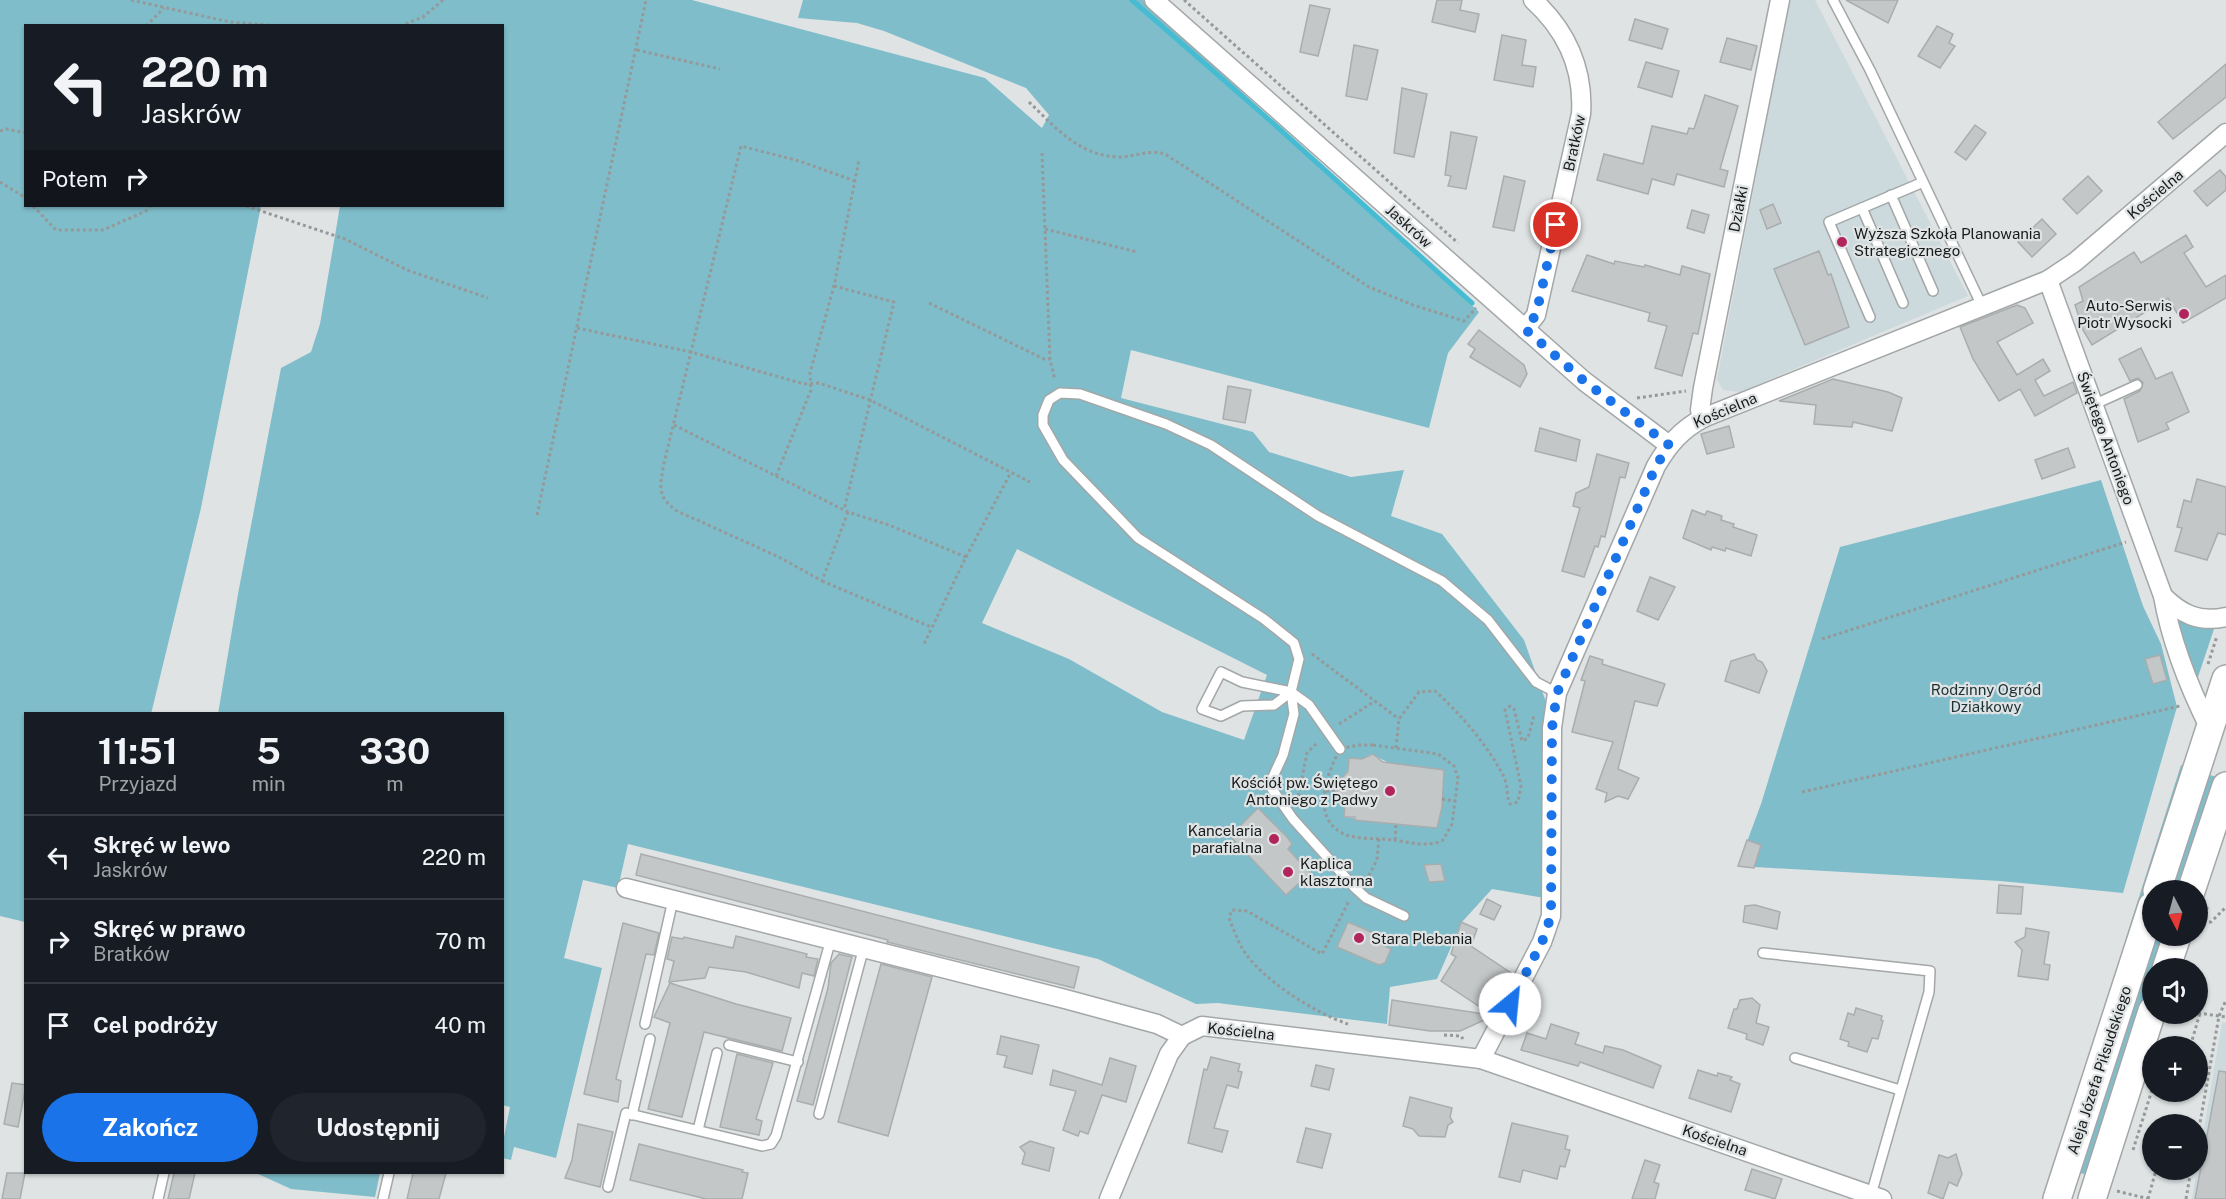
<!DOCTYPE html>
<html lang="pl">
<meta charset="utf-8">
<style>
:root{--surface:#171b24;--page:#20242c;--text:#f1f3f6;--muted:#9ea1a6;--line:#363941;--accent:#1a73e8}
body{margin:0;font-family:"Public Sans",sans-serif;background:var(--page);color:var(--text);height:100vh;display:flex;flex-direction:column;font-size:22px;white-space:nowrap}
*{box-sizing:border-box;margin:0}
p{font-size:20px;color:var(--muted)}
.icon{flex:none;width:33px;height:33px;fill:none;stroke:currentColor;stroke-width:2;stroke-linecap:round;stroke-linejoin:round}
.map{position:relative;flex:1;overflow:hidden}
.drawer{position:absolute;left:24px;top:712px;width:480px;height:462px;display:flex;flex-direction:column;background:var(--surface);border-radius:0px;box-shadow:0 2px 4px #0004}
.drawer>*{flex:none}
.guide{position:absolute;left:24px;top:24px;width:480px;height:183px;border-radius:0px;box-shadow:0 2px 4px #0004;background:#171b24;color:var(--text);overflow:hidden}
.needle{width:39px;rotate:174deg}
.buttons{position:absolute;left:2142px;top:880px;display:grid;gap:12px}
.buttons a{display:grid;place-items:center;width:66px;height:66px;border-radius:50%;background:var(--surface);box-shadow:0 2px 4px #0004;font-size:30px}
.pin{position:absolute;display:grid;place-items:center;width:51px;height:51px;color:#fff;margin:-26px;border:3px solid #fff;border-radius:50%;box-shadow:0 2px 6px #0007}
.me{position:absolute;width:66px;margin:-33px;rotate:28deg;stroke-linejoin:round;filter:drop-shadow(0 0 4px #0008)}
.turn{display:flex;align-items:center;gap:21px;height:126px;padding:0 18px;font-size:27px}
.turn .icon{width:78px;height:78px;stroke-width:2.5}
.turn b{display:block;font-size:42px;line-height:51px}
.then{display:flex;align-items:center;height:57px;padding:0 18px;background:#0003;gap:12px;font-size:22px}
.eta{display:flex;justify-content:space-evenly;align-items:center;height:102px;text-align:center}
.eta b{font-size:36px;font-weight:700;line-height:42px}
.cta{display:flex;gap:12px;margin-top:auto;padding:12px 18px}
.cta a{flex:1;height:69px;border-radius:36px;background:var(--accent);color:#fff;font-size:24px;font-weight:700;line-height:69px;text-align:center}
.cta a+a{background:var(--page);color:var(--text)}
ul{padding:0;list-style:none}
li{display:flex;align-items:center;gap:18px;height:84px;padding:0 18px;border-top:2px solid var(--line)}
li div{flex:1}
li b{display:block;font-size:22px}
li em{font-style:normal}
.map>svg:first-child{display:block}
</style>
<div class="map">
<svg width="2226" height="1199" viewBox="0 0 2226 1199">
<rect width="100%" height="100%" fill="#dfe3e4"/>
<!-- built -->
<g fill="#cddadd">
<path d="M1790 0H1815L1968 296 1740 392 1723 390 1717 379Z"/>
<path d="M2222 1022 2226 1023V1199H2192Z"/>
</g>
<!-- green -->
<g fill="#7fbdca" fill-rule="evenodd">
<path d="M0 0H692L985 78 1042 128 1049 115 1026 88 884 31 857 23 798 18 803 0H1143L1479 312 1448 353 1429 428 1131 350 1121 398 1253 432 1269 452 1351 477 1404 470 1391 516 1442 534 1524 640 1546 702 1548 878 1550 899 1492 889 1462 922 1437 979 1390 987 1387 1024 1218 1003 1196 1004 1098 959 628 844 618 888 583 880 564 958 602 968 556 1158 514 1147 511 1160 502 1158 503 1142 510 1107 502 1105V714H218L238 594 281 368 311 352 320 324 340 206H502V26H26V206H261L201 508 151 714H26L25 922 0 916ZM1017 549 1267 675 1244 740 1162 712 1069 659 982 623ZM1371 754 1442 789V806L1385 822 1344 817 1345 805 1338 798 1337 783 1348 773 1349 758 1362 759Z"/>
<path d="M2101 480 2143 606 2161 644 2177 707 2123 893 2000 881 1738 866 1761 804 1840 547Z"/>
<path d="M2176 617 2215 626 2196 683Z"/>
<path d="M2181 765 2187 767 2133 935 2126 938Z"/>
<path d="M2205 774 2218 777 2181 891H2168Z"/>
<path d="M2153 936H2166L2155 969H2152V977L2088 1175 2076 1172Z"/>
<path d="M256 1173H380L375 1197 291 1189Z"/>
</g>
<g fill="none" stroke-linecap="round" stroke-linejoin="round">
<!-- stream -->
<path stroke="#46bcd3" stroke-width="5" d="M1132 0 1274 124 1472 303"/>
</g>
<!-- building -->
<g fill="#c3c7c8" stroke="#a9adae" stroke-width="1.5">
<path d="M1437 0H1462L1460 10 1479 14 1475 32 1432 22Z"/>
<path d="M1846 0H1898L1888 23Z"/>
<path d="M1310 5 1330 9 1318 56 1300 52Z"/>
<path d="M1635 19 1668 29 1662 49 1629 40Z"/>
<path d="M1937 26 1953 34 1949 43 1955 46 1940 68 1918 56Z"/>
<path d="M1502 35 1526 40 1522 65 1536 67 1533 87 1494 80Z"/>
<path d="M1727 38 1757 46 1751 70 1720 62Z"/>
<path d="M1354 45 1378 50 1367 100 1346 96Z"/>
<path d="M1646 62 1679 71 1672 97 1638 87Z"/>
<path d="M2226 64V97L2173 139 2158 122Z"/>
<path d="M1402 88 1427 94 1414 157 1394 153Z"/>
<path d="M1705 95 1738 106 1720 169 1728 171 1724 187 1677 174 1674 185 1652 179 1648 194 1597 180 1604 154 1643 164 1652 126 1687 134 1689 128 1694 129Z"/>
<path d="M1975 125 1986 133 1966 160 1955 152Z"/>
<path d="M1451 132 1477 137 1466 189 1448 186 1451 176 1445 175Z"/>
<path d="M2220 170 2226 177V190L2207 206 2194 191Z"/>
<path d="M1504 176 1525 181 1514 231 1493 227Z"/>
<path d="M2088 176 2102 191 2077 214 2063 199Z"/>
<path d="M1773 204 1781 223 1767 229 1760 210Z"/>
<path d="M1692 210 1709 215 1704 233 1687 228Z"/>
<path d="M2042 219 2056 234 2032 257 2018 242Z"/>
<path d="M2186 235 2193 247 2184 253 2206 287 2226 275V298L2183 323 2168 298 2092 345 2083 330 2075 305 2083 301 2079 287 2134 252 2141 263Z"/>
<path d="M1819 251 1828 275 1831 274 1849 327 1805 345 1774 269Z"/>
<path d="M1587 255 1614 264 1615 261 1644 267 1645 265 1680 275 1682 266 1710 274 1698 334 1693 333 1682 376 1655 368 1667 326 1648 321 1650 313 1572 291Z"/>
<path d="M2017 305 2025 308 2033 323 1997 342 2017 375 2043 359 2050 371 2035 380 2044 396 2073 382 2077 393 2035 416 2020 389 1999 401 1973 359 1960 327Z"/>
<path d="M1479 330 1524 365 1527 374 1520 387 1470 357 1475 349 1468 344Z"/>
<path d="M2141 348 2156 379 2172 372 2189 412 2166 423 2169 429 2138 442 2124 399 2140 391 2143 383 2138 378 2130 381 2119 359Z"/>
<path d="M1833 379 1888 392 1902 398 1892 431 1853 422 1852 427 1814 424 1816 405 1779 401Z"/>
<path d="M1228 386 1251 390 1245 423 1223 419Z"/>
<path d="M1729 426 1734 447 1707 454 1701 434Z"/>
<path d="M1540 428 1580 440 1576 461 1535 451Z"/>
<path d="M2068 448 2075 467 2042 479 2035 460Z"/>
<path d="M1597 454 1629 463 1625 478 1620 477 1605 537 1601 536 1598 547 1595 546 1584 577 1562 571 1580 508 1573 506 1576 493 1589 487Z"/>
<path d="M2197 479 2226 487V535L2218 533 2207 560 2175 551 2182 528 2177 527 2184 500 2191 502Z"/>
<path d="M1692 510 1705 515 1707 511 1722 516 1721 520 1734 524 1733 527 1757 535 1751 556 1726 548 1725 551 1712 547 1711 550 1683 538Z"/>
<path d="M1650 577 1675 587 1658 620 1637 611Z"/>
<path d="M1754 654 1757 660 1762 662 1767 671 1759 693 1725 681 1731 661Z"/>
<path d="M2160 655 2167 680 2153 684 2145 659Z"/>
<path d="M1590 656 1603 660 1602 664 1665 684 1657 706 1635 701 1618 769 1639 778 1628 799 1618 796 1605 802 1607 793 1596 789 1613 742 1572 732 1585 681 1581 680Z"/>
<path d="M1373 754 1383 762 1444 770 1442 807 1437 828 1354 820 1355 817H1344L1345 806 1337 796V784L1348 771 1349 758 1362 759Z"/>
<path d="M1258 808 1287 837 1292 844 1288 849 1310 873 1286 895 1230 836Z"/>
<path d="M1747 840 1761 845 1754 868 1738 866Z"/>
<path d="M641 854 1079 967 1074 988 887 942 888 940 636 875Z"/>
<path d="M1441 864 1445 881 1429 882 1424 865Z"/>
<path d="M1999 885 2023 887 2021 914 1997 913Z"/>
<path d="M1487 899 1501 906 1494 920 1480 914Z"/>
<path d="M1755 905 1780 912 1777 929 1743 922 1745 906Z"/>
<path d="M1348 922 1378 935 1376 942 1391 949 1385 963 1379 965 1337 947Z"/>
<path d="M1461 922 1477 929 1471 946 1511 973 1486 1011 1441 981 1456 957 1451 954Z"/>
<path d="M623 923 659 933 654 955 646 954 616 1079 621 1081 618 1102 584 1094Z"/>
<path d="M2026 928 2049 932 2044 964 2050 965 2048 980 2018 976 2022 950 2015 942 2025 937Z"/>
<path d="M736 936 807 954 806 957 818 959 814 976 802 973 799 988 746 972 709 967 705 978 669 982 674 961 667 959 672 937 683 939 684 937 733 948Z"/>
<path d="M839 954 852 957 813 1105 797 1101 828 988 831 963Z"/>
<path d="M881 964 932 977 888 1136 838 1122Z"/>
<path d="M670 983 736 1004 791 1018 782 1051 704 1032 682 1117 648 1109 670 1023 654 1017Z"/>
<path d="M1752 998 1760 1005 1756 1023 1769 1027 1763 1045 1746 1039 1747 1034 1728 1028 1734 1009H1737L1740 1000Z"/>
<path d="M1392 1000 1418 1004 1491 1015 1489 1018 1460 1031H1430L1389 1025Z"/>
<path d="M1856 1008 1882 1016 1881 1020 1883 1021 1878 1039 1872 1038 1867 1052 1848 1046 1849 1042 1840 1039 1848 1013 1854 1015Z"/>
<path d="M1551 1024 1579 1033 1575 1044 1603 1053 1605 1046 1623 1050 1661 1066 1653 1088 1580 1062 1578 1066 1521 1050 1527 1033 1546 1039Z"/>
<path d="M1001 1036 1039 1045 1032 1074 1004 1067 1007 1056 997 1054Z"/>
<path d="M737 1054 773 1063 756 1119 762 1121 759 1135 720 1127Z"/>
<path d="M1211 1057 1240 1064 1238 1071 1242 1072 1238 1088 1227 1085 1214 1128 1228 1131 1222 1152 1188 1143 1204 1069 1207 1070Z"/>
<path d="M1110 1058 1136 1066 1126 1102 1102 1095 1088 1134 1080 1131 1078 1136 1063 1130 1076 1091 1050 1085 1053 1070 1102 1085Z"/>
<path d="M1316 1065 1334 1069 1329 1090 1311 1086Z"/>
<path d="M1698 1070 1717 1076 1718 1073 1732 1077 1730 1080 1740 1084 1731 1112 1689 1098Z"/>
<path d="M2219 1071 2226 1072V1199H2195Z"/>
<path d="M12 1083 26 1085 18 1127 4 1124Z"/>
<path d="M1410 1097 1452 1108 1450 1117 1453 1122 1448 1125 1445 1137 1419 1136 1413 1129 1403 1126Z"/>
<path d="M1512 1123 1568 1136 1565 1149 1570 1150 1565 1167 1560 1166 1557 1179 1523 1170 1520 1182 1499 1177Z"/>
<path d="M578 1124 613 1132 600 1187 565 1178 572 1160Z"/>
<path d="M1306 1128 1331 1134 1322 1168 1297 1162Z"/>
<path d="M1030 1141 1054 1148 1049 1171 1022 1164 1025 1153 1020 1147Z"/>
<path d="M639 1144 743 1170 742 1172 748 1173 742 1199H706L630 1180Z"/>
<path d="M1956 1154 1962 1174 1957 1186 1949 1182 1943 1199 1928 1193 1939 1155 1948 1158Z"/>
<path d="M1645 1160 1660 1165 1654 1182 1659 1184 1655 1199H1632Z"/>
<path d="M1752 1169 1782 1179 1775 1199 1745 1190Z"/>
<path d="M7 1173H25L20 1199H2Z"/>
<path d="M174 1173H195L189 1199H168Z"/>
<path d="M413 1173H446L439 1199H407Z"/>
</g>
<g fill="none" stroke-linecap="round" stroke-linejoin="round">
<defs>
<g id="lane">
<path d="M1833 0 1870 70 1982 306"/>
<path d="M1891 195 1933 291"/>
<path d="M1862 208 1903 303"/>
<path d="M1870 317 1829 222 1921 183"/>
<path d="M2093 405 2137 385"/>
<path d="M1291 692 1274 705 1242 706 1221 716 1202 709 1221 672 1242 682 1291 692 1309 705 1340 749"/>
<path d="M1404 916 1366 898 1355 888 1293 819 1272 789V779L1283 755 1294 714 1291 692 1299 659 1294 643 1264 619 1138 538 1063 460 1043 425V415L1049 400 1060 393 1080 394 1166 424 1211 445 1318 516 1442 581 1488 620 1536 682 1557 693"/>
<path d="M1763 953 1930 971 1929 992 1871 1195"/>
<path d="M645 1024 673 900"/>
<path d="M729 1045 798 1062"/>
<path d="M1795 1058 1900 1090"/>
<path d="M819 1114 864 947"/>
<path d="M632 1115 650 1039"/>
<path d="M698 1130 717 1053"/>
<path d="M608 1187 626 1113 762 1146 771 1144 776 1136 831 939"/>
<path d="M158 1199 164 1173"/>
<path d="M383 1199 389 1173"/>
</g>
<g id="street">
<path d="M1154 0 1584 381 1669 445"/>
<path d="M2048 280 2163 596C2171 642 2189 687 2210 729"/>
<path d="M1525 329 1536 315 1581 114C1584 69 1566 30 1533 0"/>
<path d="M1703 418 1700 410 1703 388 1780 0"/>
<path d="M2163 596C2181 614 2199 623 2226 617"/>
<path d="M626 888 1065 999 1157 1024 1182 1036"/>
<path d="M1481 1059 1542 942 1551 916 1552 728 1557 693 1656 466C1669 444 1681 430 1703 418L2048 280 2075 262 2226 133"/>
<path d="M1109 1199 1169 1054 1182 1036 1202 1026 1481 1059 1882 1199"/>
</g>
<g id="secondary">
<path d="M2157 891 2226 679"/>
<path d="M2191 891 2226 786"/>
<path d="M2166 969 2177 936"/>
<path d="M2057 1199 2152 906"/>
<path d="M2092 1199 2152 1011"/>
</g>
</defs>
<!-- lane casing -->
<use href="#lane" stroke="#a3a7a8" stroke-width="12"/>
<!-- street casing -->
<use href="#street" stroke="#a3a7a8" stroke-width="21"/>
<!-- secondary casing -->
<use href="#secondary" stroke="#a3a7a8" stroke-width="30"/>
<!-- path -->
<g stroke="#959999" stroke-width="3" stroke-dasharray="3 3" stroke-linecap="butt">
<path d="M131 0 230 22 280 26"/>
<path d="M1184 0 1458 243"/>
<path d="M146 26 164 8"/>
<path d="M400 26 423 17 443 0"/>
<path d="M637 50 720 69"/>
<path d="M1029 102C1055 127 1079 156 1119 157 1135 157 1149 149 1165 154L1369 287 1413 305 1464 321 1476 308"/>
<path d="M0 131 6 129 26 133"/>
<path d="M1042 153 1050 359 1055 380"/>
<path d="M0 182 26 198"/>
<path d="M33 206 56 230H103L146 211 150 206"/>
<path d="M246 206 345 239 407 270 488 298"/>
<path d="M1045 229 1137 252"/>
<path d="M834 286 894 302 844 510"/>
<path d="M929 303 1044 359H1050"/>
<path d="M577 328 691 352 804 384 819 383 870 400 1030 482"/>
<path d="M1637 398 1686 391"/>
<path d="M674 425 848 512 889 525 966 557 924 644"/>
<path d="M776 476 811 390 810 373 834 286 859 160"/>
<path d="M848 512 822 581 779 557 677 511C656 496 660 487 664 463L741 146 799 161 855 181"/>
<path d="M537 515 646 0"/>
<path d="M966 557 1010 474"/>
<path d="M822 581 931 627"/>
<path d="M1822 639 2126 542"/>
<path d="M1312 654 1399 719"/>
<path d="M2208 664 2217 636"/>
<path d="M1339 724 1375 701"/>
<path d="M1373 745 1438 754 1454 766 1458 778 1452 824 1443 840C1429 848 1408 842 1393 840 1378 838 1355 840 1342 833 1310 816 1328 771 1340 749L1358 745Z"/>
<path d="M1396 748 1399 719 1419 692 1435 691C1460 713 1489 747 1504 777 1508 785 1506 795 1510 804L1518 802 1521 786 1505 710 1510 706 1514 709 1522 741 1528 738 1534 715"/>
<path d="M1326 791H1336"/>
<path d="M1802 792 2180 706"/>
<path d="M1442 799 1455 801"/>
<path d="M1297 802 1307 753 1318 742"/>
<path d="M1395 840 1396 824"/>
<path d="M1366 881 1377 860 1379 838"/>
<path d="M2203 922H2211L2226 907"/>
<path d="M2200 933 2208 905"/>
<path d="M2198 1013 2226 1017"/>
<path d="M1348 1024C1315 1013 1260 979 1242 948 1237 939 1233 928 1229 918L1232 910 1247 911 1322 954 1349 901"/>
<path d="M1444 1035 1461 1036 1463 1039"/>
<path d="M2166 1039 2191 1044 2200 1013"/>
<path d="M2198 1134 2219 1016 2226 1000"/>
<path d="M2133 1150 2152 1090"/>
<path d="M2117 1191 2149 1199"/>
<path d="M2148 1199 2156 1170"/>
<path d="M2186 1199 2191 1170"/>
</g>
<!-- lane -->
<use href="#lane" stroke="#fff" stroke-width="9"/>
<!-- street -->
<use href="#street" stroke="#fff" stroke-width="18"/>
<!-- secondary -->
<use href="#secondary" stroke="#fff" stroke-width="27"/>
</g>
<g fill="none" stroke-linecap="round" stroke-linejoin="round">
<!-- route -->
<path stroke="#1a73e8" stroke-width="10" stroke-dasharray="0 18" d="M1510 1004 1542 942 1551 916 1552 728 1557 693 1656 466 1669 445 1584 381 1525 329 1536 315 1556 225"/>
</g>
<!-- markers -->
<g fill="#b2245c" stroke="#dfe3e4" stroke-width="2">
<circle cx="1842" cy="242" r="6"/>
<circle cx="2184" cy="314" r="6"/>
<circle cx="1390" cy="791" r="6"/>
<circle cx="1274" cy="839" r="6"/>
<circle cx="1288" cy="872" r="6"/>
<circle cx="1359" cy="938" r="6"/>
</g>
<g text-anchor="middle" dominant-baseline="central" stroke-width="4.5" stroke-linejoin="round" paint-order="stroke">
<!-- street labels -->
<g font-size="15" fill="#191b1b" stroke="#dfe3e4">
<text transform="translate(1574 143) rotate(-78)">Bratków</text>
<text transform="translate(2155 194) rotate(-40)">Kościelna</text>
<text transform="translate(1738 209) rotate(-79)">Działki</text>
<text transform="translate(1409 226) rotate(42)">Jaskrów</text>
<text transform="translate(1725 410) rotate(-23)">Kościelna</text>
<text transform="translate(2106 438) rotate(70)">Świętego Antoniego</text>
<text transform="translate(1241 1031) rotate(6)">Kościelna</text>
<text transform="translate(2099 1070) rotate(-72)">Aleja Józefa Piłsudskiego</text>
<text transform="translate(1715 1140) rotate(19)">Kościelna</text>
</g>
<!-- poi labels -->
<g font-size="15" fill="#191b1b" stroke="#dfe3e4" text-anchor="start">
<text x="1854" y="233">Wyższa Szkoła Planowania<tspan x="1854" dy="17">Strategicznego</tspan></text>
<text x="2172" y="305" text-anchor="end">Auto-Serwis<tspan x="2172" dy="17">Piotr Wysocki</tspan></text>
<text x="1378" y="782" text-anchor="end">Kościół pw. Świętego<tspan x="1378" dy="17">Antoniego z Padwy</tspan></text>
<text x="1262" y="830" text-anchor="end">Kancelaria<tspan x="1262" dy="17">parafialna</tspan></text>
<text x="1300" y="863">Kaplica<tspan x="1300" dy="17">klasztorna</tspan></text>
<text x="1371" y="938">Stara Plebania</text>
</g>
<!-- park labels -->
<g font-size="15" fill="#1d3236" stroke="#dfe3e4">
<text x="1986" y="689">Rodzinny Ogród<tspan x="1986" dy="17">Działkowy</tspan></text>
</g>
</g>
</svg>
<div class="buttons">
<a><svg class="needle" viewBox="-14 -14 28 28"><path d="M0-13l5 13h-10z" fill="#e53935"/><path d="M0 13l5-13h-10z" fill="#9ea1a6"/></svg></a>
<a><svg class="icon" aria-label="sound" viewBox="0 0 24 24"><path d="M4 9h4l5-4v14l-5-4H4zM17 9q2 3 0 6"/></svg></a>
<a>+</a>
<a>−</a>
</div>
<div class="pin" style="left:1556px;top:225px;background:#d93025"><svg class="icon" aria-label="arrive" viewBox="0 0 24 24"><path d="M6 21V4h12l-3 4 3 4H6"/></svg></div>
<svg class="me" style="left:1510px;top:1004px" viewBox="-20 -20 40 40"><circle r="19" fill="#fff"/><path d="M0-13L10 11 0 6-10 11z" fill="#1a73e8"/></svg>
<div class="guide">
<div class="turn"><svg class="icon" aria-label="left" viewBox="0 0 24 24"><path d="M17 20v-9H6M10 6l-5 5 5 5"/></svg><div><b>220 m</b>Jaskrów</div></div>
<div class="then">Potem<svg class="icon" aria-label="right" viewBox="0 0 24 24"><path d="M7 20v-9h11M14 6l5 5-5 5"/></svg></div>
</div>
<section class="drawer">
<div class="eta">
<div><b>11:51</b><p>Przyjazd</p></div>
<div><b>5</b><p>min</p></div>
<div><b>330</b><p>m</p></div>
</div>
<ul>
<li><svg class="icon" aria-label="left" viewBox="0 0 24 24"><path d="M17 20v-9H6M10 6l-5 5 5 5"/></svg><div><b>Skręć w lewo</b><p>Jaskrów</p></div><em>220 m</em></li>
<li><svg class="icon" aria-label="right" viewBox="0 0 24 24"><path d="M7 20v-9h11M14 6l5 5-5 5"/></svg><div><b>Skręć w prawo</b><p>Bratków</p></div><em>70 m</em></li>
<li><svg class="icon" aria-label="arrive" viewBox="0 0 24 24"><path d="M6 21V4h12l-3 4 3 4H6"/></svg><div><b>Cel podróży</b></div><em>40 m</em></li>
</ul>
<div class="cta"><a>Zakończ</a><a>Udostępnij</a></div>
</section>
</div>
